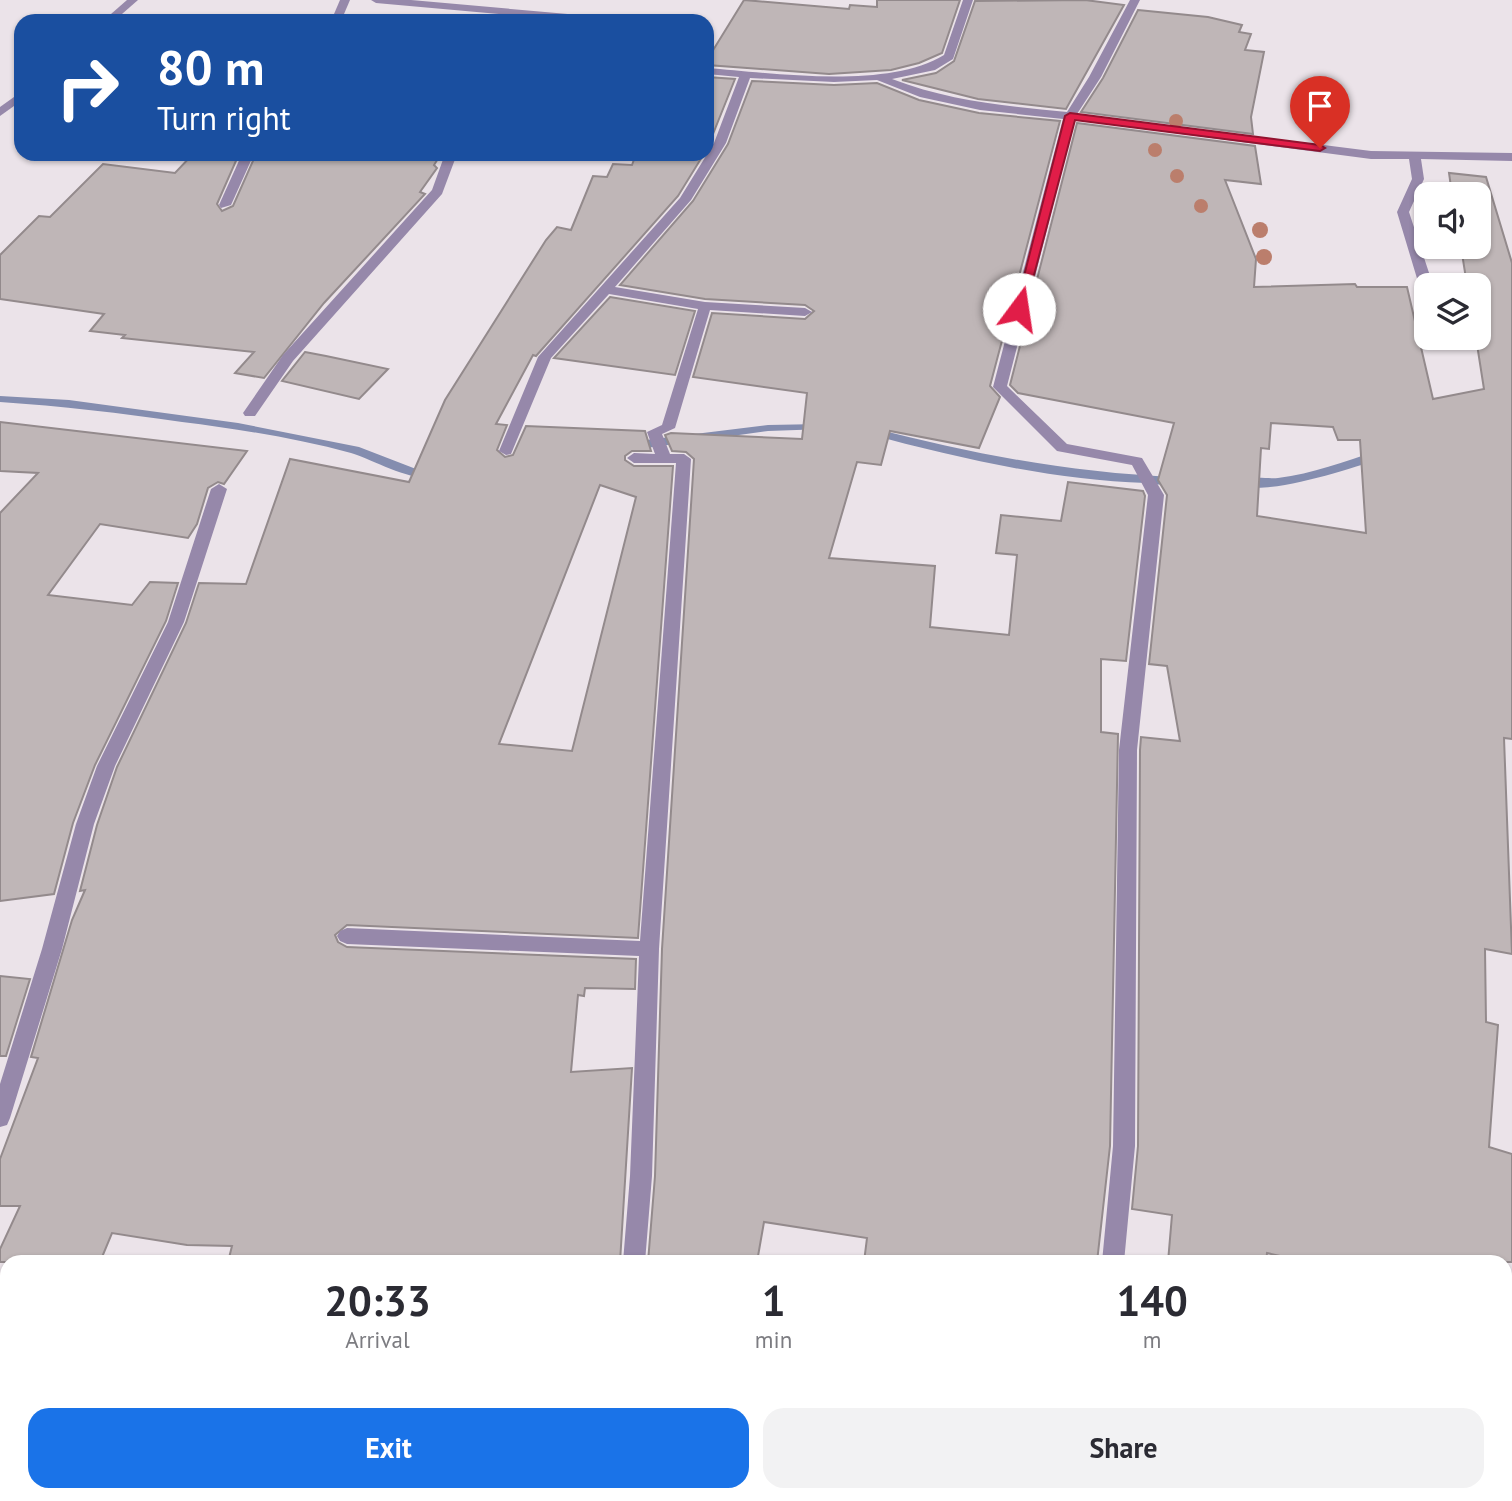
<!DOCTYPE html>
<style>
:root{--surface:#fff;--page:#f2f2f3;--text:#2b2b33;--muted:#7c7c81;--accent:#1a73e8}
body{margin:0;font-family:"PT Sans",sans-serif;background:var(--page);color:var(--text);height:100vh;display:flex;flex-direction:column;font-size:26px;white-space:nowrap}
*{box-sizing:border-box;margin:0}
p{font-size:23px;color:var(--muted)}
.icon{flex:none;width:38px;height:38px;fill:none;stroke:currentColor;stroke-width:2;stroke-linecap:round;stroke-linejoin:round}
.map{position:relative;flex:1;overflow:hidden}
.side{position:absolute;left:0px;top:1255px;width:1512px;height:247px;display:flex;flex-direction:column;background:var(--surface);border-radius:21px 21px 0 0;box-shadow:0 2px 5px #0004}
.side>*{flex:none}
.top-card{position:absolute;left:14px;top:14px;width:700px;height:147px;border-radius:21px;box-shadow:0 2px 5px #0004;background:#1a4fa0;color:#fff;overflow:hidden}
.controls{position:absolute;left:1414px;top:182px;display:grid;gap:14px}
.controls a{display:grid;place-items:center;width:77px;height:77px;border-radius:14px;background:var(--surface);box-shadow:0 2px 5px #0004;font-size:35px}
.pin{position:absolute;display:grid;place-items:center;width:60px;height:60px;color:#fff;margin:-72px -30px;border-radius:50% 50% 50% 0;rotate:-45deg;box-shadow:0 0 7px #0007}
.pin .icon{rotate:45deg}
.me{position:absolute;width:77px;margin:-38px;rotate:14deg;stroke-linejoin:round;filter:drop-shadow(0 0 5px #0008)}
.turn{display:flex;align-items:center;gap:24px;height:147px;padding:0 28px;font-size:32px}
.turn .icon{width:91px;height:91px;stroke-width:2.5}
.turn b{display:block;font-size:49px;line-height:60px}
.eta{display:flex;justify-content:space-evenly;align-items:center;height:119px;text-align:center}
.eta b{font-size:42px;font-weight:700;line-height:49px}
.action{display:flex;gap:14px;margin-top:auto;padding:14px 28px}
.action a{flex:1;height:80px;border-radius:21px;background:var(--accent);color:#fff;font-size:28px;font-weight:700;line-height:80px;text-align:center}
.action a+a{background:var(--page);color:var(--text)}
.map>svg:first-child{display:block}
</style>
<div class="map">
<svg width="1512" height="1501" viewBox="0 0 1512 1501">
<rect width="100%" height="100%" fill="#ebe3e9"/>
<g fill="none" stroke-linecap="round" stroke-linejoin="round">
<!-- stream -->
<g fill="#848daf" fill-rule="evenodd">
<path d="M0 396 69 400 238 423 359 447 416 469 430 470 436 474C419 487 370 458 351 453 296 438 238 429 182 422 121 413 61 406 0 402Z"/>
<path d="M821 424 825 425V429L768 431 646 448 640 444 646 440 768 425Z"/>
<path d="M872 428C973 454 1072 473 1176 477L1182 481C1174 488 1157 484 1146 483 1052 480 959 458 868 434V430Z"/>
<path d="M1378 451 1382 452V458C1356 467 1258 500 1236 483 1245 475 1266 479 1278 478 1313 474 1344 461 1378 451Z"/>
</g>
</g>
<!-- building -->
<g fill="#bfb6b7" stroke="#938a8c" stroke-width="2" fill-rule="evenodd">
<path d="M744 0 849 9 850 5 877 7V0H960L942 53 919 63 891 70 829 74 707 65V60Z"/>
<path d="M1085 0 1124 5 1066 109 978 99 902 80 936 73 954 61 975 1Z"/>
<path d="M1138 10 1208 17 1242 25 1239 32 1251 34 1245 50 1264 52 1251 117 1253 134 1081 112 1103 78Z"/>
<path d="M707 77 735 79 707 149Z"/>
<path d="M752 81 834 85 877 83 919 100 979 113 1060 121 990 386 1000 397 979 448 890 431 881 465 857 462 829 558 935 566 930 627 1009 635 1017 555 996 553 1001 515 1061 521 1068 482 1143 491 1145 496 1126 661 1101 659V732L1118 734 1110 1146 1097 1262H864L867 1238 764 1222 757 1262H648L655 1176 662 949 694 459 686 452 672 451 665 435 671 433 802 439 807 393 693 377 712 313 805 319 814 311 805 305 705 299 620 285 693 201 728 144Z"/>
<path d="M1077 123 1255 146 1261 184 1225 180 1256 259 1254 287 1355 284 1357 287H1407L1433 399 1484 389 1476 338H1479V285H1467L1461 247H1479V194H1452L1449 173 1486 177 1512 263V739L1504 738 1512 954 1485 949 1486 1022 1498 1025 1489 1147 1512 1154V1262H1307L1267 1253 1266 1262H1168L1172 1215 1132 1209 1138 1146 1140 750 1141 737 1180 741 1167 666 1149 664 1167 495 1158 480 1174 423 1018 393 1010 385ZM1271 423 1333 427 1338 440H1360L1366 533 1257 516 1261 448 1269 449Z"/>
<path d="M193 154H239L217 204 222 211 233 206 256 154H441L434 165 437 168 420 192 425 194 324 303 264 378 235 373 254 352 122 338 125 335 90 331 104 314 0 299V255L39 216 50 217 103 164 175 173Z"/>
<path d="M636 154 702 157 678 196 536 356 533 355 496 424 507 425 497 450 505 457 513 455 526 426 645 431 651 451H632L625 456V460L634 466H673L638 938 347 925 335 935 338 942 347 947 636 959 635 989 585 988 584 996 578 995 571 1072 632 1068 620 1262H228L232 1246 187 1245 112 1233 100 1262H0V1249L20 1206H0V1159L38 1058 31 1057 72 920 85 890 80 891 97 825 117 767 186 623 199 583 246 584 290 459 409 482 445 400 546 240 557 227 571 230 593 176 607 177 613 164 632 165ZM600 485 636 497 572 751 499 744Z"/>
<path d="M610 297 695 311 675 375 554 358Z"/>
<path d="M305 352 326 356 388 369 359 399 282 381Z"/>
<path d="M0 422 247 451 224 484 218 482 208 488 197 524 188 538 100 524 48 595 132 605 150 582 178 583 166 621 95 765 73 823 54 894 0 901V513L38 473 0 471Z"/>
<path d="M0 976 30 979 6 1056H0Z"/>
</g>
<g fill="none" stroke-linecap="round" stroke-linejoin="round">
<!-- minor -->
<g fill="#9688aa" fill-rule="evenodd">
<path d="M127 0H138L114 21H103Z"/>
<path d="M340 0H350L341 21H331Z"/>
<path d="M371 0H411L613 18 618 21H577L376 3Z"/>
<path d="M963 0H973L953 59 935 70 892 79C949 101 1006 106 1067 112L1089 77 1130 0H1140L1101 77 1077 114 1371 151 1512 153V161L1421 159 1424 179 1409 212 1433 285H1426V289L1419 285 1397 212 1412 179 1409 159H1371L1075 120 1007 386 1067 444 1142 458 1164 495 1137 750 1135 1146 1124 1262H1102L1113 1146 1119 750 1148 495 1132 465 1057 451 993 387 1063 119 980 110 920 97 877 80 834 82 750 78 726 143 691 200 615 287 705 302 805 308 812 312 805 316 710 310 675 428 662 434 670 454H684L691 459 659 949 652 1176 645 1262H623L630 1176 639 956 347 944 340 941 337 936 340 931 347 928 640 941 676 463H634L627 458 634 453 655 454 647 432 662 425 698 309 609 294 551 358 511 454 506 455 499 451 538 357 680 198 714 143 739 77 707 74V68C774 73 886 90 944 55Z"/>
<path d="M21 92V101L0 116V107Z"/>
<path d="M242 154H254L231 205 221 208 219 205Z"/>
<path d="M445 154H457L442 194 293 361 255 416H245L243 413 283 355 432 190Z"/>
<path d="M219 484 227 489 184 622 115 766 94 824 62 949 10 1118 7 1125 0 1127V1084L42 949 76 824 97 766 168 622 211 489Z"/>
<rect x="602" y="1494" width="24" height="7"/>
<rect x="1090" y="1494" width="24" height="7"/>
</g>
</g>
<!-- trees -->
<g fill="#bb7e6c">
<circle cx="1176" cy="121" r="7"/>
<circle cx="1155" cy="150" r="7"/>
<circle cx="1177" cy="176" r="7"/>
<circle cx="1201" cy="206" r="7"/>
<circle cx="1260" cy="230" r="8"/>
<circle cx="1264" cy="257" r="8"/>
</g>
<!-- route -->
<path fill="#e11d48" stroke="#92132f" stroke-width="2" d="M1070 113 1320 145 1325 148 1320 151 1075 120 1025 309 1015 311 1065 116Z"/>
</svg>
<div class="controls">
<a><svg class="icon" aria-label="sound" viewBox="0 0 24 24"><path d="M4 9h4l5-4v14l-5-4H4zM17 9q2 3 0 6"/></svg></a>
<a><svg class="icon" aria-label="layers" viewBox="0 0 24 24"><path d="M12 4l9 5-9 5-9-5zM3 14l9 5 9-5"/></svg></a>
</div>
<div class="pin" style="left:1320px;top:148px;background:#d93025"><svg class="icon" aria-label="arrive" viewBox="0 0 24 24"><path d="M6 21V4h12l-3 4 3 4H6"/></svg></div>
<svg class="me" style="left:1019px;top:309px" viewBox="-20 -20 40 40"><circle r="19" fill="#fff"/><path d="M0-13L10 11 0 6-10 11z" fill="#e11d48"/></svg>
<div class="top-card">
<div class="turn"><svg class="icon" aria-label="right" viewBox="0 0 24 24"><path d="M7 20v-9h11M14 6l5 5-5 5"/></svg><div><b>80 m</b>Turn right</div></div>
</div>
<section class="side">
<div class="eta">
<div><b>20:33</b><p>Arrival</p></div>
<div><b>1</b><p>min</p></div>
<div><b>140</b><p>m</p></div>
</div>
<div class="action"><a>Exit</a><a>Share</a></div>
</section>
</div>
